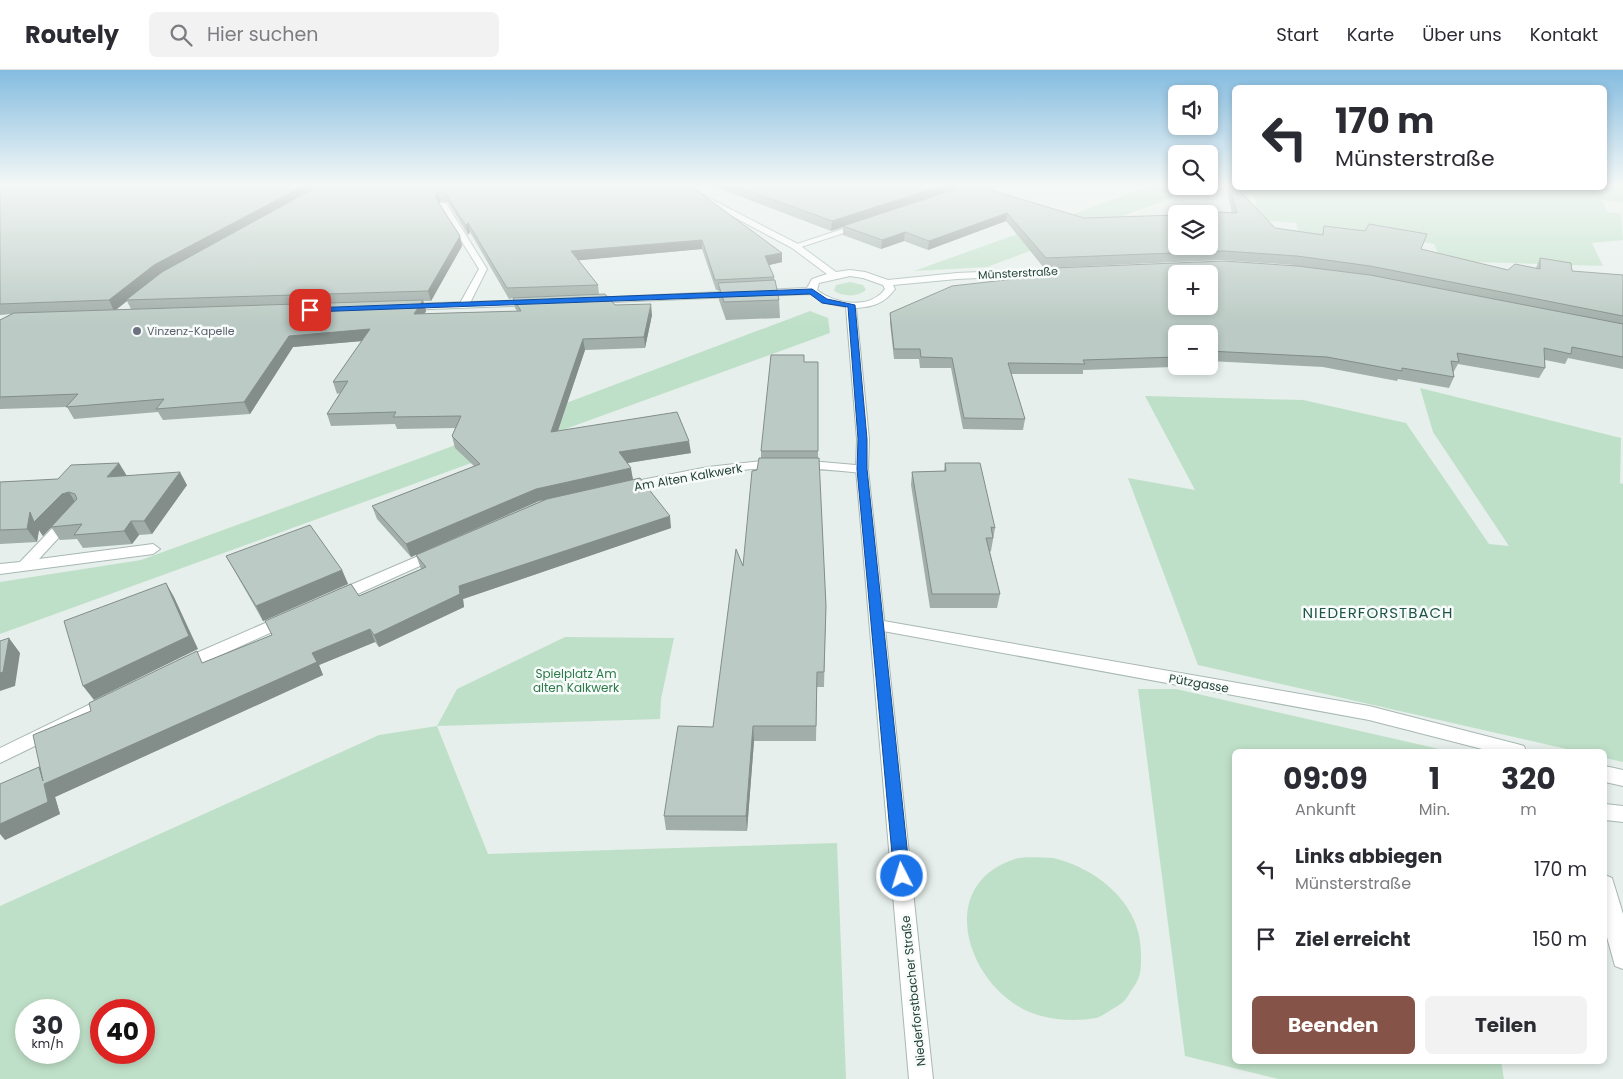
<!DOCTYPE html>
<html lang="de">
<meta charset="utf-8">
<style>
:root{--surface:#fff;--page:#f2f2f3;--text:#2b2b33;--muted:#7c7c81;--line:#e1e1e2;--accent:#855347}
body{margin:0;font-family:Poppins,sans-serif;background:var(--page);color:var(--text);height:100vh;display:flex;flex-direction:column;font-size:19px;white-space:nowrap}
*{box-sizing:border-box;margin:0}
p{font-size:16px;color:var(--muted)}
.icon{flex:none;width:28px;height:28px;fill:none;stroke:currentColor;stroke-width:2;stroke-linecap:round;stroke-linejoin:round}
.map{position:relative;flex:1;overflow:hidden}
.side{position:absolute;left:1232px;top:679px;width:375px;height:315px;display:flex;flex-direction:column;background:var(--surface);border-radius:8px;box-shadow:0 2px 8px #0003}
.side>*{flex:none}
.banner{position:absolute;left:1232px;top:15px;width:375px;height:105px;border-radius:8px;box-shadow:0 2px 8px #0003;background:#fff;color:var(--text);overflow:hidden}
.fabs{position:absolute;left:1168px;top:15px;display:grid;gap:10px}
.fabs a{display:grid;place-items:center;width:50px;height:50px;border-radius:8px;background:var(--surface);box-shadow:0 2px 8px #0003;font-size:25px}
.speed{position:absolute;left:15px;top:929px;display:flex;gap:10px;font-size:25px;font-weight:700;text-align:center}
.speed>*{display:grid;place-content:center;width:65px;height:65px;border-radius:50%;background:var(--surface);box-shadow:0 2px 8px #0003;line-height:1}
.speed small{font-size:12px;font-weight:400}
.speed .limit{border:8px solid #d22;background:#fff;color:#111}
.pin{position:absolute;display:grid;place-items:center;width:42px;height:42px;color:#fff;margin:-21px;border-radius:10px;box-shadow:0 2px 8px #0006}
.me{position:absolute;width:55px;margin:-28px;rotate:355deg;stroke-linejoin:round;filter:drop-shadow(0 0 4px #0008)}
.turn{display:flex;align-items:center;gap:18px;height:105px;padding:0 20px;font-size:22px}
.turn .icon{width:65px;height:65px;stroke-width:2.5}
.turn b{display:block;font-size:35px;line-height:42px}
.eta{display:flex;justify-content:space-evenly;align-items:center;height:85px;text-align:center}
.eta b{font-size:30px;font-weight:700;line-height:35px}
.button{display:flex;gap:10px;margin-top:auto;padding:10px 20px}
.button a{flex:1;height:58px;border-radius:8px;background:var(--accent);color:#fff;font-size:20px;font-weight:700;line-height:58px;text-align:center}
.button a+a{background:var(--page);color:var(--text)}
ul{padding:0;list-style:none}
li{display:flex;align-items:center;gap:15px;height:70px;padding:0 20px}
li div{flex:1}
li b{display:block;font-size:19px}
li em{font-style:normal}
header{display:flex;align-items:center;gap:30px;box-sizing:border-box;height:70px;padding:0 25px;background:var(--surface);border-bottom:1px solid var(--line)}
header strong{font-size:24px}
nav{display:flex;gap:28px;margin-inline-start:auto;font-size:18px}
.search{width:350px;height:45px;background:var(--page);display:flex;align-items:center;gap:12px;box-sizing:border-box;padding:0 18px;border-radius:8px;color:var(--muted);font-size:19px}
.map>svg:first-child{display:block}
</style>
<header>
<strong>Routely</strong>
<div class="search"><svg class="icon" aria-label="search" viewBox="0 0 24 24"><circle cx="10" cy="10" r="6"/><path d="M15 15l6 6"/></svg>Hier suchen</div>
<nav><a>Start</a><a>Karte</a><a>Über uns</a><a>Kontakt</a></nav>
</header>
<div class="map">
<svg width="1623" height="1009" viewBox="0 0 1623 1009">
<rect width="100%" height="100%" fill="#e6efeb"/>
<!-- green -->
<g fill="#bfe0c8" fill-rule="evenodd">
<path d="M1157 114 1209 116V114H1235V118H1605V114H1623V133L1602 130 1607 142 1621 144 1623 170 1592 173 1603 196 1441 191 1434 174 1364 161 1350 167 1298 161 1296 153 1259 150 1254 124 1198 118 987 197 914 201Z"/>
<path d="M850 212 863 215 866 220C858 227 844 227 834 221L836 215Z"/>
<path d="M810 241 828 248 830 263 0 564V512L141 490 426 386Z"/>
<path d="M1420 318 1621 368 1620 413 1623 414V692L1605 688V681H1575L1198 595 1128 408 1195 420 1145 326 1303 330 1406 353 1489 474 1509 476 1433 362Z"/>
<path d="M565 567 674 568 661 629 660 649 437 656 488 784 837 773 846 1009H0V836L379 665 437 656 457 619ZM26 940H69V982H26ZM101 940H144V982H101Z"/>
<path d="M1138 619H1176L1448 681H1235V991H1501L1504 1009H1278L1185 986Z"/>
<path d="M1053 788C1097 798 1141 834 1141 882 1141 895 1142 904 1135 915 1130 921 1126 932 1119 935 1112 939 1103 946 1096 948 1074 952 1049 950 1029 942 967 915 934 815 1015 789 1026 786 1042 788 1053 788Z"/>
</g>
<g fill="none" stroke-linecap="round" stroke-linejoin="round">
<defs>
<g id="service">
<path d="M440 133H446L487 199 469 235 464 238 459 235 479 199 439 135Z"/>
<path d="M1605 734 1623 736V752L1605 750Z"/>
<path d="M1605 805 1612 808 1623 844V899L1615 896 1605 860Z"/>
</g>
<g id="minor">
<path d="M978 114H989L962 125 955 123Z"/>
<path d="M858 154 865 156 798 178 791 176Z"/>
<path d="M771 390 810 391 867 396 868 399 862 403C831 400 801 397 770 398 722 400 673 410 626 421L619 417 626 413 708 397Z"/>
<path d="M68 446 75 450 39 489 153 474 160 479 153 484 0 504V494L20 492 63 447Z"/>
<path d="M437 478 444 483 442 486 342 531H332L329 527 332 523Z"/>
<path d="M286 544 292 545 294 549 292 553 190 599 184 601 178 599 176 595 178 591Z"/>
<path d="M878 550 1369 636 1517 674 1524 676 1526 681H1490L1369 650 872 559 870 555 872 551Z"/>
<path d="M109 625 115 627 118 632 115 637 0 693V678Z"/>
<path d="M1605 696 1623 700V716L1605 712Z"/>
</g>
<g id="tertiary">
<path d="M672 114H682L798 174 836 202 850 200 865 202 888 210 957 203 1072 198 1076 201 1072 204 957 209 893 215 895 219C885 233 873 237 856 238L869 369 868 399 933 1009H909L856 399 857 369 846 237 826 233 810 224 588 233 586 231 591 228 807 218 812 209 827 204 792 178ZM850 206 863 208 883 215 885 219C870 240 835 234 817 220L819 213Z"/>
<path d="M533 230 538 233 536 235 404 240 399 237 404 234Z"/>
</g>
</defs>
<!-- service casing -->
<use href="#service" stroke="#a8b8b2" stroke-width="2"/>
<!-- minor casing -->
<use href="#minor" stroke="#a8b8b2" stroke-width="2"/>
<!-- tertiary casing -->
<use href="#tertiary" stroke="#a8b8b2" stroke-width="2"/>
<!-- service -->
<use href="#service" fill="#fff" fill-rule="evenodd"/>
<!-- minor -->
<use href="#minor" fill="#fff" fill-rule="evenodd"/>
<!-- tertiary -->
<use href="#tertiary" fill="#fff" fill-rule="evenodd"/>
</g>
<!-- wall -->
<g fill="#a1aea9" fill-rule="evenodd">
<path d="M0 114H684L782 183V192L769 195 774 207 779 230 780 248 726 250 719 230 718 220H716L702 179 578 190 598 215 599 224 615 235 652 245 645 278 585 280 558 361 691 383 628 393 633 409 671 458 463 529 464 537 379 577 375 572 319 595 323 605 55 727 60 744 5 770 39 697 91 641 204 592 272 565 265 551 359 526 421 499 416 485 543 430 539 431 411 487 377 449 372 436 474 396 455 378 452 366 455 358 397 359 395 354 331 356 327 344 340 323 337 324 333 312 362 271 293 277 250 344 163 350 158 342 74 349 67 337 0 339V250L11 244 0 245ZM440 131 448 132 468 165 470 162 509 229 513 228 515 238 517 241 424 244 426 241 423 231H431L462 176 460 166 439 133ZM127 231 131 239 116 240Z"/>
<path d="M707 114H959L958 118 1084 148 1209 144H1182V140L1232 143 1226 116V114H1233L1275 158 1322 164 1324 156 1421 179 1508 200 1536 198 1540 188 1572 201 1623 205V299L1568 288 1565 294 1545 290V298L1539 308 1458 294 1453 303 1454 307 1449 318 1398 309 1397 311 1323 297 1209 291V264H1176V289H1175L1173 297 1083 300V304H1011L1025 349 1023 360 963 359 951 298H920L919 289H894L890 253V243L1052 205 1054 198 1294 195 1221 190 1044 198 1006 151 928 180 904 171 881 179 843 165V157L831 161Z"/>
<path d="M804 292H818V388L826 536 824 617H817L816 671H754L747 761 666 760 664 746 713 657 743 496 757 400 761 388V381Z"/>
<path d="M945 393 995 458 991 481 990 482 1000 524 997 538H930L911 415 912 402 944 401Z"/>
<path d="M127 406 187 415 152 464 139 465 132 474 83 478 77 469 60 470 51 457 43 466 39 460 37 472 0 474V412Z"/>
<path d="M226 486 342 500 348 514 263 551Z"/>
</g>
<!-- shaded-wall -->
<g fill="#838d89">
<path d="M307 114H326L126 230 127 231 114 241 109 230 154 195Z"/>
<path d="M947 114H959L958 119 831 161 832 151Z"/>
<path d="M438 122 440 131 437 136 435 127Z"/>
<path d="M1007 143 1006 151 928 180 929 171Z"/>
<path d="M468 153 470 162 468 165 466 156Z"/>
<path d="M905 162 904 171 881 179 882 170Z"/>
<path d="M460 166 462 176 431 231 428 221Z"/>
<path d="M702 170V179L572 191 571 181Z"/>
<path d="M782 183V192L765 196V186Z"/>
<path d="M423 230 426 241 418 255 414 244Z"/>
<path d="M651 234 652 245 645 278 644 267Z"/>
<path d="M370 259 374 270 293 277 250 344 244 332 289 266Z"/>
<path d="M583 269 585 280 553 375 551 362Z"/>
<path d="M689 371 691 383 621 394 619 382Z"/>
<path d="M119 393 127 406 107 407Z"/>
<path d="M631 398 633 410 539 431 411 487 406 474 536 419Z"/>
<path d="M180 402 187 415 152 464 144 451Z"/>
<path d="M69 422 77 435 71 437 43 466 39 460 37 472 27 459 30 442 62 424Z"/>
<path d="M670 446 671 458 463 529 464 537 379 577 374 565 459 516Z"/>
<path d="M131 451 139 465 132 474 124 461Z"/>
<path d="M342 500 348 514 263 551 256 536Z"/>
<path d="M166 513 174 527 198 579 94 630 83 616Z"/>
<path d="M370 559 375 572 319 595 323 605 55 727 60 744 5 770 0 764V754L43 711 312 583Z"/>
<path d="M9 568 20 583 15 616 0 621V603Z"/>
<path d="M753 656 754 671 747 761 746 746Z"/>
</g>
<!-- building -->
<g fill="#bbcac4" stroke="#838d89" fill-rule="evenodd">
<path d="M0 114H307L154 195 109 230 0 234Z"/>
<path d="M322 114H684L699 122 782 183 765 186 774 207 715 210 702 170 571 181 598 215 507 218 468 153 466 156 445 123 438 122 435 127 460 166 428 221 126 230 162 202Z"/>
<path d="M730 114H947L832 151Z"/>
<path d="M971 114 1084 148 1176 145V176H1209V144H1184L1182 140 1237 143 1229 114H1233L1235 116V118H1237L1275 158 1323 165 1324 156 1365 161 1369 154 1427 164 1421 179 1508 200 1515 194 1540 199V188L1571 193 1572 201 1623 205V246L1370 196 1297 186 1224 181 1046 188 1007 143 929 171 905 162 882 170 843 156Z"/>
<path d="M1224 191 1297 196 1370 205 1623 254V287L1572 277 1571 284 1544 278 1545 298 1457 283 1459 292 1451 291 1454 307 1402 298V301L1327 287 1209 281V264H1176V279H1171L1176 287 1083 290 1085 294 1008 293 1025 349 964 348 952 288 921 287 920 279H894L890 243 952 216 1059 204 1054 198ZM1176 204H1209V236H1176Z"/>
<path d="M775 210 779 230 724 232 718 213Z"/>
<path d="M605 224 615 235 651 234 644 267 583 269 551 362 677 342 689 371 619 382 631 398 536 419 406 474 372 436 480 394 452 366 461 346 393 347 396 342 327 344 348 311 333 312 370 259 289 266 244 332 156 339 164 329 66 337 78 324 0 327V250L14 243 423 230 414 244 521 241 513 228Z"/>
<path d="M771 285H804V292H818V381H761Z"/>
<path d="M759 388H819L826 536 824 602H817L816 656H753L746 746H664L678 656 713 657 736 479 743 496 752 401 757 400Z"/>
<path d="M119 393 107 407 180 402 144 451H131L124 461 74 465 82 454 51 457 77 429 75 424 69 422 62 424 34 452 30 442 27 459 0 460V412L58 409 71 395Z"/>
<path d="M945 393H980L995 458 991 457 993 468H986L1000 524H932L912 402 946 401Z"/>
<path d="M640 408 670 446 459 516 460 524 374 565 370 559 312 583 317 592 44 714 48 732 0 754V714L39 697 43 711 33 665 91 641 89 633 197 581 202 593 272 565 265 551 351 514 359 526 426 497 416 485 547 429Z"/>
<path d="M310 455 342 500 256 536 226 486Z"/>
<path d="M166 513 189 566 83 616 64 551Z"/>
<path d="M9 568 3 602 0 603V571Z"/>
</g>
<!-- sky -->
<linearGradient id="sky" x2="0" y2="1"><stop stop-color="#84bce0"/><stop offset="0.45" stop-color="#f4f8f6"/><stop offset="1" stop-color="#f4f8f6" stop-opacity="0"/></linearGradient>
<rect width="1623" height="255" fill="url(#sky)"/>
<!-- route -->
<path fill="#1a73e8" stroke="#114b97" d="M812 219 827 229 855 235 867 369V399L910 806 907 811 902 813 896 811 894 806 857 399 858 369 848 237 822 233 810 224 310 242 306 240 310 238Z"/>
<!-- markers -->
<circle fill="#6b7280" stroke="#f7fbf9" stroke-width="2" cx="137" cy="261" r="5"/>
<g text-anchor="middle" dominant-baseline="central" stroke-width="5" stroke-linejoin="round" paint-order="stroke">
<!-- far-street labels -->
<g font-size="11" fill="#24423a" stroke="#f7fbf9">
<text transform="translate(1018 203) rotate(-3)">Münsterstraße</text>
</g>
<!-- far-worship labels -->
<g font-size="11" fill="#5b616d" stroke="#f7fbf9" text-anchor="start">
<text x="147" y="261">Vinzenz-Kapelle</text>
</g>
<!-- street labels -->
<g font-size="12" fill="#24423a" stroke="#f7fbf9">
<text transform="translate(688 407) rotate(-10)">Am Alten Kalkwerk</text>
<text transform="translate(1199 613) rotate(10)">Pützgasse</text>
<text transform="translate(913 921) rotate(-96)">Niederforstbacher Straße</text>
</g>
<!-- park labels -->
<g font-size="12" fill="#2d7a4b" stroke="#f7fbf9">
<text x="576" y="603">Spielplatz Am<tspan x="576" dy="14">alten Kalkwerk</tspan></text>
</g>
<!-- quarter labels -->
<g font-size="15" letter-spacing="1" fill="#1f5548" stroke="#f7fbf9">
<text x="1378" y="542">NIEDERFORSTBACH</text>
</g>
</g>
</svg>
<div class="fabs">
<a><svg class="icon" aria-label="sound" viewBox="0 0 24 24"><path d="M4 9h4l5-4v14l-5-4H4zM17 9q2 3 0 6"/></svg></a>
<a><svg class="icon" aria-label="search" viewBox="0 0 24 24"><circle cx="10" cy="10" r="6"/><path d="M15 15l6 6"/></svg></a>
<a><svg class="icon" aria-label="layers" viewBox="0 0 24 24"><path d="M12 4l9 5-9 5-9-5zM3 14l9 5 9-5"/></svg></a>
<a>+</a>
<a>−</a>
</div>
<div class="speed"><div>30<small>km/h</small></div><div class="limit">40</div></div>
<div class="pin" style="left:310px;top:240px;background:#d93025"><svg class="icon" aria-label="arrive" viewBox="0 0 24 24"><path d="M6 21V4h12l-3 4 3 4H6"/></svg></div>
<svg class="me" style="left:902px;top:806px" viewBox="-20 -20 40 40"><circle r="17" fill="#1a73e8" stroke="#fff" stroke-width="3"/><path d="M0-11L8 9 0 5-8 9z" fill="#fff"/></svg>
<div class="banner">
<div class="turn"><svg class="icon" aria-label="left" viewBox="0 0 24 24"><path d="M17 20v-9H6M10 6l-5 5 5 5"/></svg><div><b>170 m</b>Münsterstraße</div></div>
</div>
<section class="side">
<div class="eta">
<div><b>09:09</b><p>Ankunft</p></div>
<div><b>1</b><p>Min.</p></div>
<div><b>320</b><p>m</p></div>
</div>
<ul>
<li><svg class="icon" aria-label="left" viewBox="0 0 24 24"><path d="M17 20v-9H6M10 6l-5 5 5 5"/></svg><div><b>Links abbiegen</b><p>Münsterstraße</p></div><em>170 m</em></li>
<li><svg class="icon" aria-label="arrive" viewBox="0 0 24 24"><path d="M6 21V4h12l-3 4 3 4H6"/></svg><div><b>Ziel erreicht</b></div><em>150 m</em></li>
</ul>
<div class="button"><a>Beenden</a><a>Teilen</a></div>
</section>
</div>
